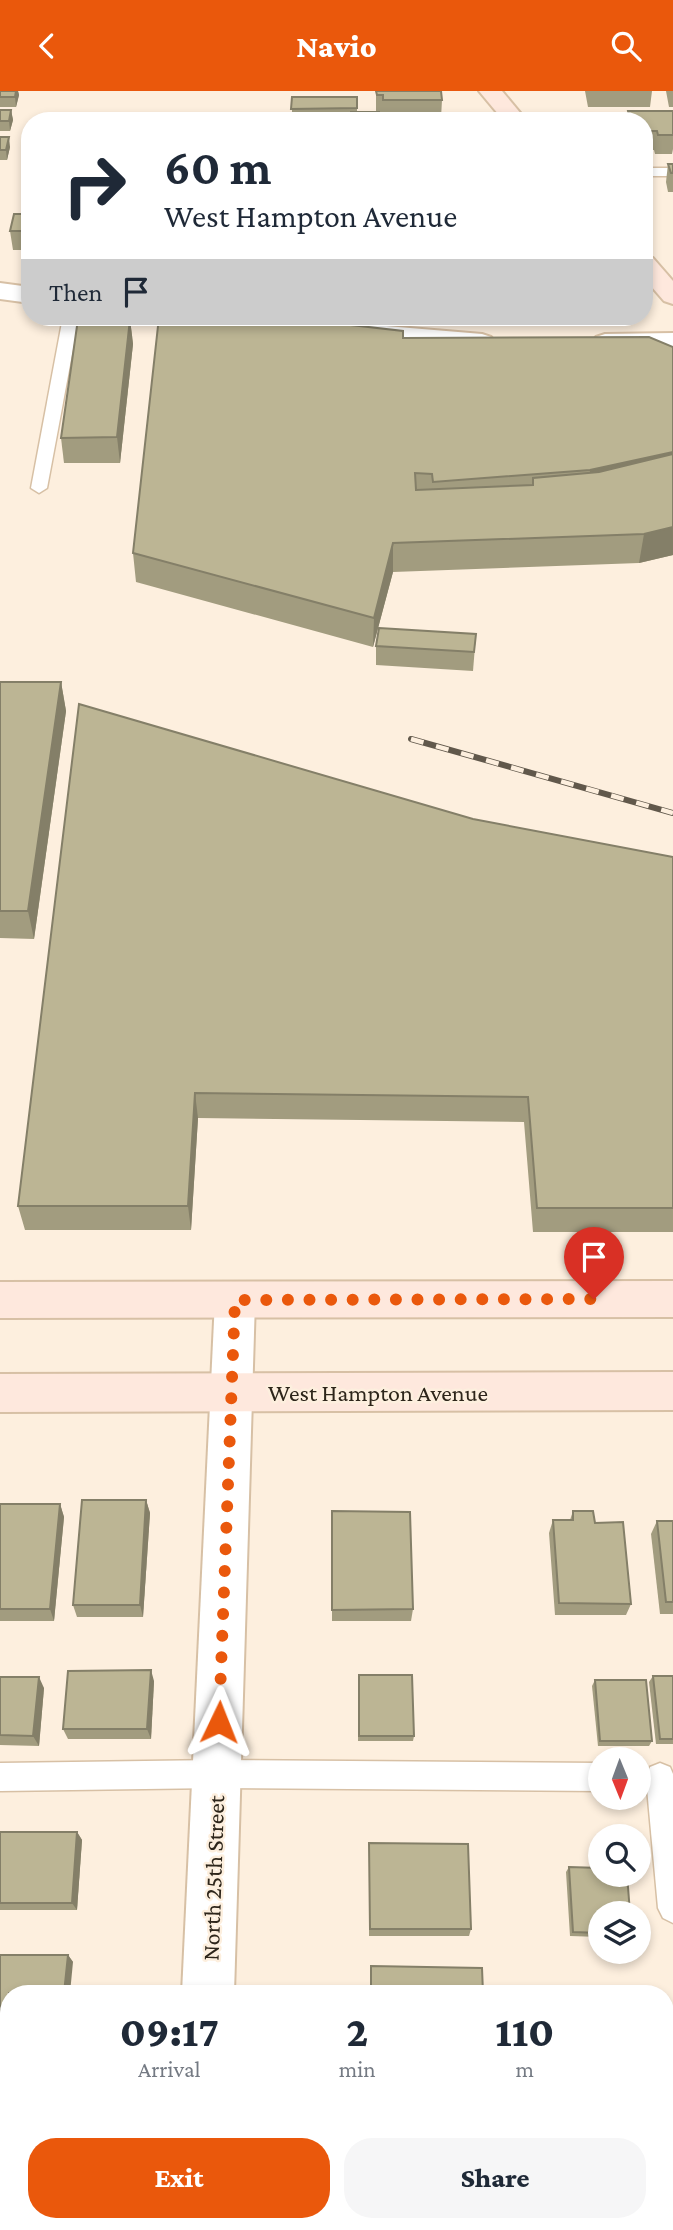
<!DOCTYPE html>
<style>
:root{--surface:#fff;--page:#f6f6f7;--text:#1f2937;--muted:#747a83;--accent:#ea580c}
body{margin:0;font-family:"Crimson Pro",serif;background:var(--page);color:var(--text);height:100vh;display:flex;flex-direction:column;font-size:26px;white-space:nowrap}
*{box-sizing:border-box;margin:0}
p{font-size:23px;color:var(--muted)}
.icon{flex:none;width:38px;height:38px;fill:none;stroke:currentColor;stroke-width:2;stroke-linecap:round;stroke-linejoin:round}
.map{position:relative;flex:1;overflow:hidden}
.details{position:absolute;left:0px;top:1894px;width:674px;height:247px;display:flex;flex-direction:column;background:var(--surface);border-radius:28px 28px 0 0;box-shadow:0 4px 10px #0003}
.details>*{flex:none}
.top-card{position:absolute;left:21px;top:21px;width:632px;height:214px;border-radius:28px;box-shadow:0 4px 10px #0003;background:#fff;color:var(--text);overflow:hidden}
.needle{width:46px;rotate:179deg}
.buttons{position:absolute;left:588px;top:1656px;display:grid;gap:14px}
.buttons a{display:grid;place-items:center;width:63px;height:63px;border-radius:50%;background:var(--surface);box-shadow:0 4px 10px #0003;font-size:35px}
.pin{position:absolute;display:grid;place-items:center;width:60px;height:60px;color:#fff;margin:-72px -30px;border-radius:50% 50% 50% 0;rotate:-45deg;box-shadow:0 0 7px #0007}
.pin .icon{rotate:45deg}
.me{position:absolute;width:77px;margin:-38px;rotate:2deg;stroke-linejoin:round;filter:drop-shadow(0 0 5px #0008)}
.turn{display:flex;align-items:center;gap:24px;height:147px;padding:0 28px;font-size:32px}
.turn .icon{width:91px;height:91px;stroke-width:2.5}
.turn b{display:block;font-size:49px;line-height:60px}
.then{display:flex;align-items:center;height:66px;padding:0 28px;background:#0003;gap:14px;font-size:26px}
.eta{display:flex;justify-content:space-evenly;align-items:center;height:119px;text-align:center}
.eta b{font-size:42px;font-weight:800;line-height:49px}
.cta{display:flex;gap:14px;margin-top:auto;padding:14px 28px}
.cta a{flex:1;height:80px;border-radius:28px;background:var(--accent);color:#fff;font-size:28px;font-weight:800;line-height:80px;text-align:center}
.cta a+a{background:var(--page);color:var(--text)}
header{display:flex;justify-content:space-between;align-items:center;height:91px;padding:0 28px;background:var(--accent);color:#fff;font-size:32px;font-weight:800}
.map>svg:first-child{display:block}
</style>
<header><svg class="icon" aria-label="back" viewBox="0 0 24 24"><path d="M15 5l-7 7 7 7"/></svg>Navio<svg class="icon" aria-label="search" viewBox="0 0 24 24"><circle cx="10" cy="10" r="6"/><path d="M15 15l6 6"/></svg></header>
<div class="map">
<svg width="673" height="2139" viewBox="0 0 673 2139">
<rect width="100%" height="100%" fill="#fdefde"/>
<g fill="none" stroke-linecap="round" stroke-linejoin="round">
<defs>
<g id="lane">
<rect x="644" y="77" width="29" height="8"/>
<path d="M63 226H79L47 397 39 402 31 397Z"/>
<path d="M217 1669 600 1672V1700L217 1697 0 1700V1672Z"/>
<path d="M660 1672 670 1676 673 1683V1832L663 1827 658 1817 646 1686 650 1676Z"/>
</g>
<g id="street">
<path d="M0 192 30 196V212L0 208Z"/>
<path d="M350 232 482 243 491 246 495 251 491 256 482 259 341 245 337 240 341 235Z"/>
<path d="M673 242V258L605 259 596 256 592 251 596 246 605 243Z"/>
<path d="M235 1191 249 1196 255 1209 234 1902H182L215 1209 221 1196Z"/>
<path d="M172 2132H226L225 2139H171Z"/>
</g>
<g id="secondary">
<path d="M479 0H502L527 30H504Z"/>
<path d="M644 165 653 167 673 190V213L664 210 644 187Z"/>
<path d="M673 1190V1226L0 1227V1191Z"/>
<path d="M673 1281V1319L0 1321V1283Z"/>
</g>
</defs>
<!-- lane casing -->
<use href="#lane" stroke="#d7c0a5" stroke-width="3"/>
<!-- street casing -->
<use href="#street" stroke="#d7c0a5" stroke-width="4"/>
<!-- secondary casing -->
<use href="#secondary" stroke="#d7c0a5" stroke-width="4"/>
<!-- path -->
<path stroke="#968b7d" stroke-width="2.5" stroke-dasharray="3.5 3.5" stroke-linecap="butt" d="M569 27 630 28"/>
<!-- lane -->
<use href="#lane" fill="#fff" fill-rule="evenodd"/>
<!-- street -->
<use href="#street" fill="#fff" fill-rule="evenodd"/>
<!-- secondary -->
<use href="#secondary" fill="#fee8dd" fill-rule="evenodd"/>
<defs>
<path id="rail" d="M411 648 673 722"/>
</defs>
<!-- rail casing -->
<use href="#rail" stroke="#61584b" stroke-width="6"/>
<!-- rail -->
<use href="#rail" stroke="#fdefde" stroke-width="4.5" stroke-dasharray="13" stroke-linecap="butt"/>
</g>
<!-- wall -->
<g fill="#a29c7f">
<path d="M0 0H18L19 4 16 16H0Z"/>
<path d="M376 0 442 9 441 27H382L383 23H379L351 28H292V6H357V21H376Z"/>
<path d="M585 0H652L650 16H588Z"/>
<path d="M666 0H673V16H669Z"/>
<path d="M0 19H11L13 29 10 40H0Z"/>
<path d="M628 20H673V58L672 63H655L654 59H644V30H627Z"/>
<path d="M0 46 10 56 7 69H0Z"/>
<path d="M668 73H673V101H668L666 91Z"/>
<path d="M30 114V164H27L26 159H13L10 140 30 123Z"/>
<path d="M130 228 133 253 120 372H64L61 347Z"/>
<path d="M403 247 673 256V464L639 472 393 481 373 556 136 491 133 462Z"/>
<path d="M476 543 473 580 376 574V555Z"/>
<path d="M0 591H61L66 620 34 848 0 847Z"/>
<path d="M473 728 673 766V1141H533L524 1031 198 1027 191 1139H25L18 1115Z"/>
<path d="M146 1409 150 1422 143 1526H77L73 1514Z"/>
<path d="M0 1413H60L64 1426 54 1530H0Z"/>
<path d="M332 1420 413 1518 411 1530H332Z"/>
<path d="M573 1420 595 1432 631 1513 626 1524H555L549 1442 553 1429H570Z"/>
<path d="M657 1430H673V1523H660L651 1443Z"/>
<path d="M359 1584 414 1645 413 1650H358Z"/>
<path d="M653 1585H673V1653H656L649 1591Z"/>
<path d="M0 1586 44 1597 39 1655 0 1654Z"/>
<path d="M595 1589 652 1650 649 1655H598L592 1595Z"/>
<path d="M154 1590 151 1648H68L63 1638Z"/>
<path d="M0 1741H77L82 1749 77 1819H0Z"/>
<path d="M369 1752 471 1838 469 1845H369Z"/>
<path d="M569 1776 600 1822V1846L570 1845 566 1781Z"/>
<path d="M0 1864H68L73 1871 9 1902V1942H0Z"/>
<rect x="0" y="1973" width="9" height="96"/>
</g>
<!-- shaded-wall -->
<g fill="#847f68">
<path d="M16 0H18L19 4 16 16 15 6Z"/>
<path d="M11 19 13 29 10 40 9 30Z"/>
<path d="M9 46 10 56 7 69 6 59Z"/>
<path d="M130 228 133 253 120 372 117 346Z"/>
<path d="M673 361V388L586 408 590 379Z"/>
<path d="M673 436V464L639 472 644 443Z"/>
<path d="M393 452V481L373 556 374 527Z"/>
<path d="M61 591 66 620 34 848 28 820Z"/>
<path d="M195 1002 198 1027 191 1139 188 1115Z"/>
<path d="M146 1409 150 1422 143 1526 140 1514Z"/>
<path d="M60 1413 64 1426 54 1530 50 1518Z"/>
<path d="M151 1579 154 1590 151 1648 147 1638Z"/>
<path d="M39 1586 44 1597 39 1655 33 1645Z"/>
<path d="M77 1741 82 1749 77 1819 72 1812Z"/>
<path d="M68 1864 73 1871 70 1902H64Z"/>
<path d="M40 2132H46V2139H39Z"/>
</g>
<!-- building -->
<g fill="#bcb594" stroke="#847f68" stroke-width="2">
<path d="M0 0H16L15 6H0Z"/>
<path d="M376 0H441L442 9H383V4H377Z"/>
<path d="M292 6H357V17L291 18Z"/>
<path d="M0 19H11L9 30H0Z"/>
<path d="M628 20H673V44H658L657 40H644V30H630Z"/>
<path d="M351 21H379L380 30H351Z"/>
<path d="M393 24H429L430 30H393Z"/>
<path d="M0 46H9L6 59H0Z"/>
<path d="M668 73H673V82H671Z"/>
<path d="M14 123H30V145H24L25 140H10Z"/>
<path d="M159 226H281L403 240V247L649 246 673 256V361L590 379 433 391 432 383 415 382 416 399 533 394V387L599 381 673 363V436L644 443 393 452 374 527 133 462Z"/>
<path d="M78 228H130L117 346 61 347Z"/>
<path d="M379 537 476 543 474 561 376 555Z"/>
<path d="M0 591H61L28 820H0Z"/>
<path d="M79 613 473 728 673 766V1117H537L528 1006 195 1002 188 1115H18Z"/>
<path d="M82 1409H146L140 1514H73Z"/>
<path d="M0 1413H60L50 1518H0Z"/>
<path d="M332 1420 410 1421 413 1518 332 1519Z"/>
<path d="M573 1420H593L595 1432 623 1431 631 1513 559 1512 553 1429H573Z"/>
<path d="M657 1430H673V1511H666Z"/>
<path d="M151 1579 147 1638H63L68 1580Z"/>
<path d="M359 1584H412L414 1645H359Z"/>
<path d="M653 1585H673V1648H660Z"/>
<path d="M0 1586H39L33 1645 0 1644Z"/>
<path d="M595 1589H646L652 1650H600Z"/>
<path d="M0 1741H77L72 1812H0Z"/>
<path d="M369 1752 468 1753 471 1838H370Z"/>
<path d="M569 1776 600 1777V1783H627L630 1822H600V1842L573 1841Z"/>
<path d="M0 1864H68L64 1902H9V1937H0Z"/>
<path d="M371 1875 482 1877 483 1902H371Z"/>
<rect x="0" y="1973" width="9" height="93"/>
<path d="M0 2121H9V2132H40L39 2139H0Z"/>
</g>
<g fill="none" stroke-linecap="round" stroke-linejoin="round">
<!-- route -->
<path stroke="#ea580c" stroke-width="12" stroke-dasharray="0 21.6" d="M219 1631 235 1209 594 1208"/>
</g>
<g text-anchor="middle" dominant-baseline="central" stroke-width="5" stroke-linejoin="round" paint-order="stroke">
<!-- street labels -->
<g font-size="24" fill="#2d251a" stroke="#fdefde">
<text x="378" y="1301">West Hampton Avenue</text>
<text transform="translate(213 1787) rotate(-88)">North 25th Street</text>
</g>
</g>
</svg>
<div class="buttons">
<a><svg class="needle" viewBox="-14 -14 28 28"><path d="M0-13l5 13h-10z" fill="#e53935"/><path d="M0 13l5-13h-10z" fill="#747a83"/></svg></a>
<a><svg class="icon" aria-label="search" viewBox="0 0 24 24"><circle cx="10" cy="10" r="6"/><path d="M15 15l6 6"/></svg></a>
<a><svg class="icon" aria-label="layers" viewBox="0 0 24 24"><path d="M12 4l9 5-9 5-9-5zM3 14l9 5 9-5"/></svg></a>
</div>
<div class="pin" style="left:594px;top:1208px;background:#d93025"><svg class="icon" aria-label="arrive" viewBox="0 0 24 24"><path d="M6 21V4h12l-3 4 3 4H6"/></svg></div>
<svg class="me" style="left:219px;top:1631px" viewBox="-20 -20 40 40"><path d="M0-17L14 15 0 8-14 15z" fill="#ea580c" stroke="#fff" stroke-width="4"/></svg>
<div class="top-card">
<div class="turn"><svg class="icon" aria-label="right" viewBox="0 0 24 24"><path d="M7 20v-9h11M14 6l5 5-5 5"/></svg><div><b>60 m</b>West Hampton Avenue</div></div>
<div class="then">Then<svg class="icon" aria-label="arrive" viewBox="0 0 24 24"><path d="M6 21V4h12l-3 4 3 4H6"/></svg></div>
</div>
<section class="details">
<div class="eta">
<div><b>09:17</b><p>Arrival</p></div>
<div><b>2</b><p>min</p></div>
<div><b>110</b><p>m</p></div>
</div>
<div class="cta"><a>Exit</a><a>Share</a></div>
</section>
</div>
